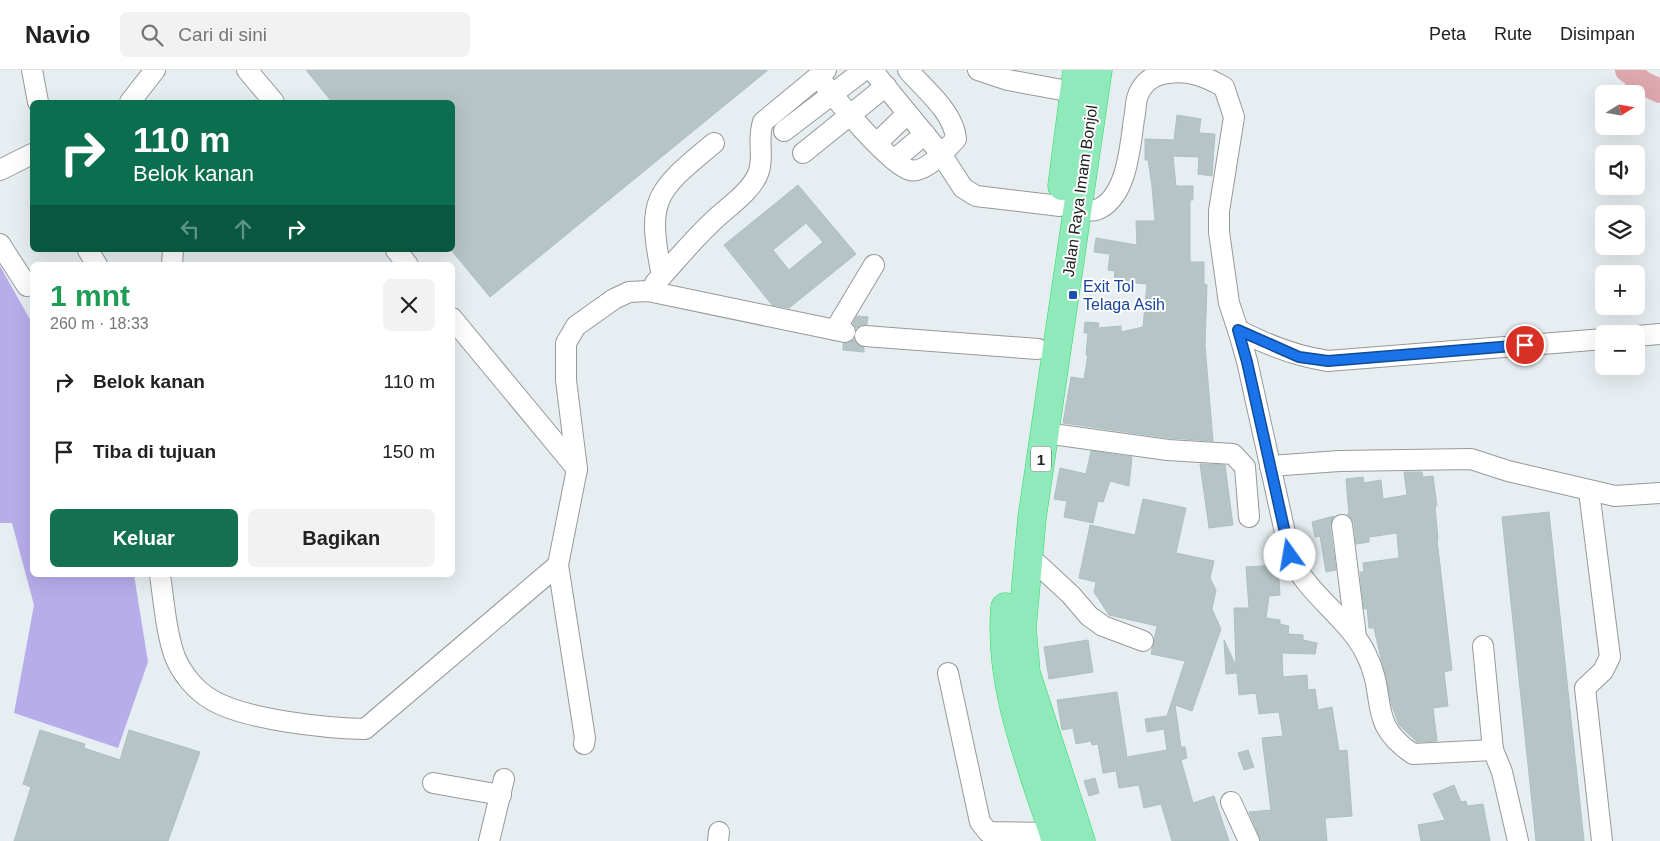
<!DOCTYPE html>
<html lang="id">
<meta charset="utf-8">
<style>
:root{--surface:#fff;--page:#f2f2f2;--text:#222;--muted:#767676;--line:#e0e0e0;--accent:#137151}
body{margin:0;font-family:Arial,sans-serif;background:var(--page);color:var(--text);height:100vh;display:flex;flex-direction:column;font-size:19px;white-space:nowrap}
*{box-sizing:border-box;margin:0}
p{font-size:16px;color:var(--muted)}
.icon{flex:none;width:28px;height:28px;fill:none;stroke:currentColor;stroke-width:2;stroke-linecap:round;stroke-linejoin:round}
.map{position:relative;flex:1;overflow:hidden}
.drawer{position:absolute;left:30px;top:192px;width:425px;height:315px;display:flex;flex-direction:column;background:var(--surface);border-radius:8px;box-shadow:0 5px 20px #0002}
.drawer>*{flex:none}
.hud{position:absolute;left:30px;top:30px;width:425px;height:152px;border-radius:8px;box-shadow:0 5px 20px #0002;background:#0b6e4f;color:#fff;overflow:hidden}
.needle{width:32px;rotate:79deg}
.buttons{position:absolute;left:1595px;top:15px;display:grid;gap:10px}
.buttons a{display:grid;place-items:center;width:50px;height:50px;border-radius:8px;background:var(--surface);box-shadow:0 5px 20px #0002;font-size:25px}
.pin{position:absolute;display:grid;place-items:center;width:42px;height:42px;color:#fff;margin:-21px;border:2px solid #fff;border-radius:50%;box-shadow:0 1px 5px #0007}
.me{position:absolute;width:55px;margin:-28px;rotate:347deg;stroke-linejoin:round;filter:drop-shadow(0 0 4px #0008)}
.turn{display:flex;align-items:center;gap:18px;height:105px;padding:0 20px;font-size:22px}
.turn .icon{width:65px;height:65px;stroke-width:2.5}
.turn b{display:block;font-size:35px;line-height:42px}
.lanes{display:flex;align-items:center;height:48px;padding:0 20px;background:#0003;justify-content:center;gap:25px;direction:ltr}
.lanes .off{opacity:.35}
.round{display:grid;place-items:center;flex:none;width:52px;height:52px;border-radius:8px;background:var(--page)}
.overview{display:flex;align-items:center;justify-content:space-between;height:85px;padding:0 20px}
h1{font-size:30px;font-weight:600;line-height:38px;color:#1e9e55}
.button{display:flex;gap:10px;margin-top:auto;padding:10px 20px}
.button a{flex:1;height:58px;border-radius:8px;background:var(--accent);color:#fff;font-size:20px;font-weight:600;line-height:58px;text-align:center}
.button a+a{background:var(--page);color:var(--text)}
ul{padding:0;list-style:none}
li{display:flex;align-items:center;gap:15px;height:70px;padding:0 20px}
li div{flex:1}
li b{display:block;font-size:19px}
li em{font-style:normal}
header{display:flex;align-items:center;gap:30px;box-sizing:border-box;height:70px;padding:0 25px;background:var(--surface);border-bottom:1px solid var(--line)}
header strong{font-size:24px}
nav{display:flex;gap:28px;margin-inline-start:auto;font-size:18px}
.search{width:350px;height:45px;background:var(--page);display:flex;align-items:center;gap:12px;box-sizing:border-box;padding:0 18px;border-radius:8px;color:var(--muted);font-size:19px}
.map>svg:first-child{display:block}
</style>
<header>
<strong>Navio</strong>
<div class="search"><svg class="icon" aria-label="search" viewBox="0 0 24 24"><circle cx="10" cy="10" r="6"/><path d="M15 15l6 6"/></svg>Cari di sini</div>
<nav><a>Peta</a><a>Rute</a><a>Disimpan</a></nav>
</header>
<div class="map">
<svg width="1660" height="771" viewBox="0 0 1660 771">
<rect width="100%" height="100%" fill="#e7eef1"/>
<!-- grass -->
<path fill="#b8adeb" d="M0 196 32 253V505H134L148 592 118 678 14 643 34 535 12 453H0Z"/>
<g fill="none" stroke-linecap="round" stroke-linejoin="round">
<!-- river -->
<path stroke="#dfa7ae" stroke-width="24" d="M1627 0 1643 13 1660 21"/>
</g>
<!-- building -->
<g fill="#b6c4c6" stroke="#a9c1c3" fill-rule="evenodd">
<path d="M306 0H768L490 227 452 181V32H332Z"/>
<path d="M1177 45 1201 49 1199 63 1215 64 1212 106 1198 104 1199 87 1173 86 1176 116H1193V130H1190V192H1204V214L1207 215 1205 276 1213 371 1169 368 1063 353 1071 307 1084 309 1088 285H1086L1088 263H1084L1085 252 1099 253 1098 258 1121 256V262L1143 257 1147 214 1114 211 1115 201 1108 200 1110 184 1094 182 1096 168 1137 175 1136 151H1155L1152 116 1148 90H1145V69L1174 70Z"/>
<path d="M798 115 856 184 789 238 772 235 724 175ZM806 153 823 172 789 200 773 180Z"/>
<path d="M857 246 868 247 867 254 856 258 853 253Z"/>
<path d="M854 270 858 275 864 278V282L843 280V274Z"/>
<path d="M1091 381 1132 387 1129 416 1110 411 1103 432 1098 431 1093 453 1064 447 1067 431 1054 429 1060 398 1086 404Z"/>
<path d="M1200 394 1225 395 1233 455 1209 458Z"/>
<path d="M1404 402H1422L1423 407 1433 406 1437 436H1435L1438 469H1437L1452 600 1444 602 1448 636 1433 638 1437 671 1417 672 1399 655 1392 636 1374 558H1369L1367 538 1364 539 1360 502H1364L1363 493 1399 488 1397 463 1369 467V472L1356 474 1354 453 1347 444H1349L1346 409 1363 407 1364 413 1381 410 1383 429 1407 425Z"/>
<path d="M1143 429 1186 438 1176 483 1214 491 1210 508 1216 520 1212 539 1221 559 1192 641 1175 635 1181 677H1185L1187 688 1181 690 1193 733 1214 726 1229 771H1172L1161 734 1144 738 1139 715 1119 718 1116 701 1103 703 1098 674 1092 675 1091 671 1076 674 1073 658 1062 660 1057 630 1117 622 1127 687 1167 680 1164 659 1147 662 1145 649 1167 646 1185 591 1151 584 1157 556 1109 545 1094 522 1096 512 1079 508 1090 455 1135 465Z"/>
<path d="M1549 442 1584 771H1536L1502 447Z"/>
<path d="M1334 446 1330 456 1336 500 1326 502 1320 466 1315 467 1312 452Z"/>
<path d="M1278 495 1280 525 1269 526 1266 548 1280 550V554L1289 556 1288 564 1303 565V570L1317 573 1315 584 1282 583 1283 607 1307 605 1308 620 1315 619 1318 640 1332 637 1339 681 1347 680 1352 746 1325 748 1327 771H1261L1249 742 1271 740 1262 668 1283 666 1279 642 1259 644 1256 623 1239 625 1237 603 1226 604 1224 570 1236 596 1234 538H1249L1246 497Z"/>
<path d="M1088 570 1093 602 1049 609 1044 577Z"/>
<path d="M40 660 85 674 84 678 120 690 129 660 200 682 168 771H14L31 717 23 714Z"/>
<path d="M1248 680 1254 697 1244 700 1238 683Z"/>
<path d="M1095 708 1099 723 1089 726 1084 711Z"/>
<path d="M1454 715 1461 732 1466 731 1467 736 1483 734 1490 771H1421L1418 755 1445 750 1433 724Z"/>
</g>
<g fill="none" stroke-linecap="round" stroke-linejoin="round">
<defs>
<g id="minor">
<path d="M32 0 38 32"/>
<path d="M247 0 274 32"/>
<path d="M872 0 941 84 963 118 976 126 1060 136"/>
<path d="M978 0 1008 10 1073 22"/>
<path d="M818 6C832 25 890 95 910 100 925 104 947 79 956 69 954 42 924 19 908 0"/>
<path d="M130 32 155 0"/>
<path d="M784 61 864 0"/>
<path d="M877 73 907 44"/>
<path d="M803 83 886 16"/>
<path d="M894 90 925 64"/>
<path d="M0 100 32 84"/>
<path d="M1077 139C1082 139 1091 142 1096 140 1127 129 1130 77 1134 49 1136 41 1135 30 1139 23 1145 10 1156 4 1169 3 1190 0 1206 7 1224 17L1234 47 1219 141V162L1229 233 1238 260C1267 275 1295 286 1328 291L1604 269"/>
<path d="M0 174 27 216"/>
<path d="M88 180 97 195"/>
<path d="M396 180 408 195"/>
<path d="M172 195 173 180"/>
<path d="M662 206C678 188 694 169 712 152 726 138 753 121 759 101 764 84 757 69 763 52L826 0"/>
<path d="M655 213 662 206C646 128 655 122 714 73"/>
<path d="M452 248 577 399"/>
<path d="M835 260 874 195"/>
<path d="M1238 260 1247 291 1290 485C1306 524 1348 547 1366 584 1388 627 1366 653 1413 684L1493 680"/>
<path d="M865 266 1038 279"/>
<path d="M1636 266 1660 264"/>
<path d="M1045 363 1168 380 1233 384 1245 397 1249 447"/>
<path d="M1270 396 1339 391 1471 389 1508 401 1615 426 1660 423"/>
<path d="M1589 421 1610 587 1603 601 1585 618 1602 771"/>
<path d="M1342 455 1356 567"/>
<path d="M1030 487 1071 525 1089 546 1103 556 1143 571"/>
<path d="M160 505C164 532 166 562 175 587 182 604 196 621 212 630 246 650 325 658 365 659L558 495"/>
<path d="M1483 576 1493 680 1502 702 1518 771"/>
<path d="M948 603 980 752 988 762 1054 763"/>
<path d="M584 674 585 668 558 495 577 399 566 310V273L576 256 614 229 629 222 648 221 845 262"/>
<path d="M433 713 501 725"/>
<path d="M1231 732 1249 771"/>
<path d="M489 771 504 709"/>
<path d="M718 771 719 762"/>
</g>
<g id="highway">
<path d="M1062 116 1077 0"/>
<path d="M1005 537C998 618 1032 696 1056 771"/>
<path d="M1081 771 1026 603 1022 558 1032 448 1098 0"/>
</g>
</defs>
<!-- minor casing -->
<use href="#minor" stroke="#989898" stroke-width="22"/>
<!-- highway casing -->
<use href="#highway" stroke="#25de60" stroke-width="29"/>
<!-- minor -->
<use href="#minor" stroke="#fff" stroke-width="20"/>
<!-- highway -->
<use href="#highway" stroke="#8fe9ba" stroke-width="28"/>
</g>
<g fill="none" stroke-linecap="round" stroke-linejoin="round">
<defs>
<path id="route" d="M1290 485 1247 292 1238 260 1299 287 1328 291 1525 275"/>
</defs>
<!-- route casing -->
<use href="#route" stroke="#114b97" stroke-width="12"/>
<!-- route -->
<use href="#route" stroke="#1a73e8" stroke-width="9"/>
</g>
<!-- markers -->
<rect fill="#1a4fb4" stroke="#fff" stroke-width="2" x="1068" y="220" width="10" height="10" rx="2.5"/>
<g text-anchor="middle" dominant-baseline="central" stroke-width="4" stroke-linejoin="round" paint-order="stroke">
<!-- shield labels -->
<rect fill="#fff" stroke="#646464" stroke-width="1" x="1031" y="376.5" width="20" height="25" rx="4"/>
<g font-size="15" font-weight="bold" fill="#212121">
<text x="1041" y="389">1</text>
</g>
<!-- street labels -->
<g font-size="16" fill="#212121" stroke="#fff">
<text transform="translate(1080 121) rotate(-82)">Jalan Raya Imam Bonjol</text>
</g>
<!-- transit labels -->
<g font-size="16" fill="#164399" stroke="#fff" text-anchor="start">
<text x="1083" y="216">Exit Tol<tspan x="1083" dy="18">Telaga Asih</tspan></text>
</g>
</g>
</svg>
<div class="buttons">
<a><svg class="needle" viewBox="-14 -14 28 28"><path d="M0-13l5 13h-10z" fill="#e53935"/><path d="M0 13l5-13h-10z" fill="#767676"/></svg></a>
<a><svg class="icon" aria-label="sound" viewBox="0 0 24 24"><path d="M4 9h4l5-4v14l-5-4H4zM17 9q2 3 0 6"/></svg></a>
<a><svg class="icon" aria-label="layers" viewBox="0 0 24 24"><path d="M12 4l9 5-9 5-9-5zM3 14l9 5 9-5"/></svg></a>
<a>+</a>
<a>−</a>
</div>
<div class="pin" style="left:1525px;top:275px;background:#d93025"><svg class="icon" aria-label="arrive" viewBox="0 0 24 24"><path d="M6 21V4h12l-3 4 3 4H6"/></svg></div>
<svg class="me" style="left:1290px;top:485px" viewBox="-20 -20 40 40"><circle r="19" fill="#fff"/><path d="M0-13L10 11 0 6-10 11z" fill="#1a73e8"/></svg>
<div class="hud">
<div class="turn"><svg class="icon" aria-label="right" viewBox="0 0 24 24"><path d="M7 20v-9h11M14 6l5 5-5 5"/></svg><div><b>110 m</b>Belok kanan</div></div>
<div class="lanes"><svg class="icon off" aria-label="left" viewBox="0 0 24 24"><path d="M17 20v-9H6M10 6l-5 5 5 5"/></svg><svg class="icon off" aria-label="ahead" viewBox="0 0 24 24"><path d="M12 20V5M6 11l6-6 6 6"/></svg><svg class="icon" aria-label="right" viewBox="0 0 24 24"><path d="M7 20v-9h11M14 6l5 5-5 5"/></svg></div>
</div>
<section class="drawer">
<div class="overview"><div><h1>1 mnt</h1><p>260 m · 18:33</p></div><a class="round"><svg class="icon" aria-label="close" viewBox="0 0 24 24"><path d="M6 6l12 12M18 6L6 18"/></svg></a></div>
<ul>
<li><svg class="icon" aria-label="right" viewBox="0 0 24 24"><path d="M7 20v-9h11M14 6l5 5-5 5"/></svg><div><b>Belok kanan</b></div><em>110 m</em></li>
<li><svg class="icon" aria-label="arrive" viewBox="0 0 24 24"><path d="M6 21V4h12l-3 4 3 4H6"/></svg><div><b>Tiba di tujuan</b></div><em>150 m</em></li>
</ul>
<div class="button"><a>Keluar</a><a>Bagikan</a></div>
</section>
</div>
